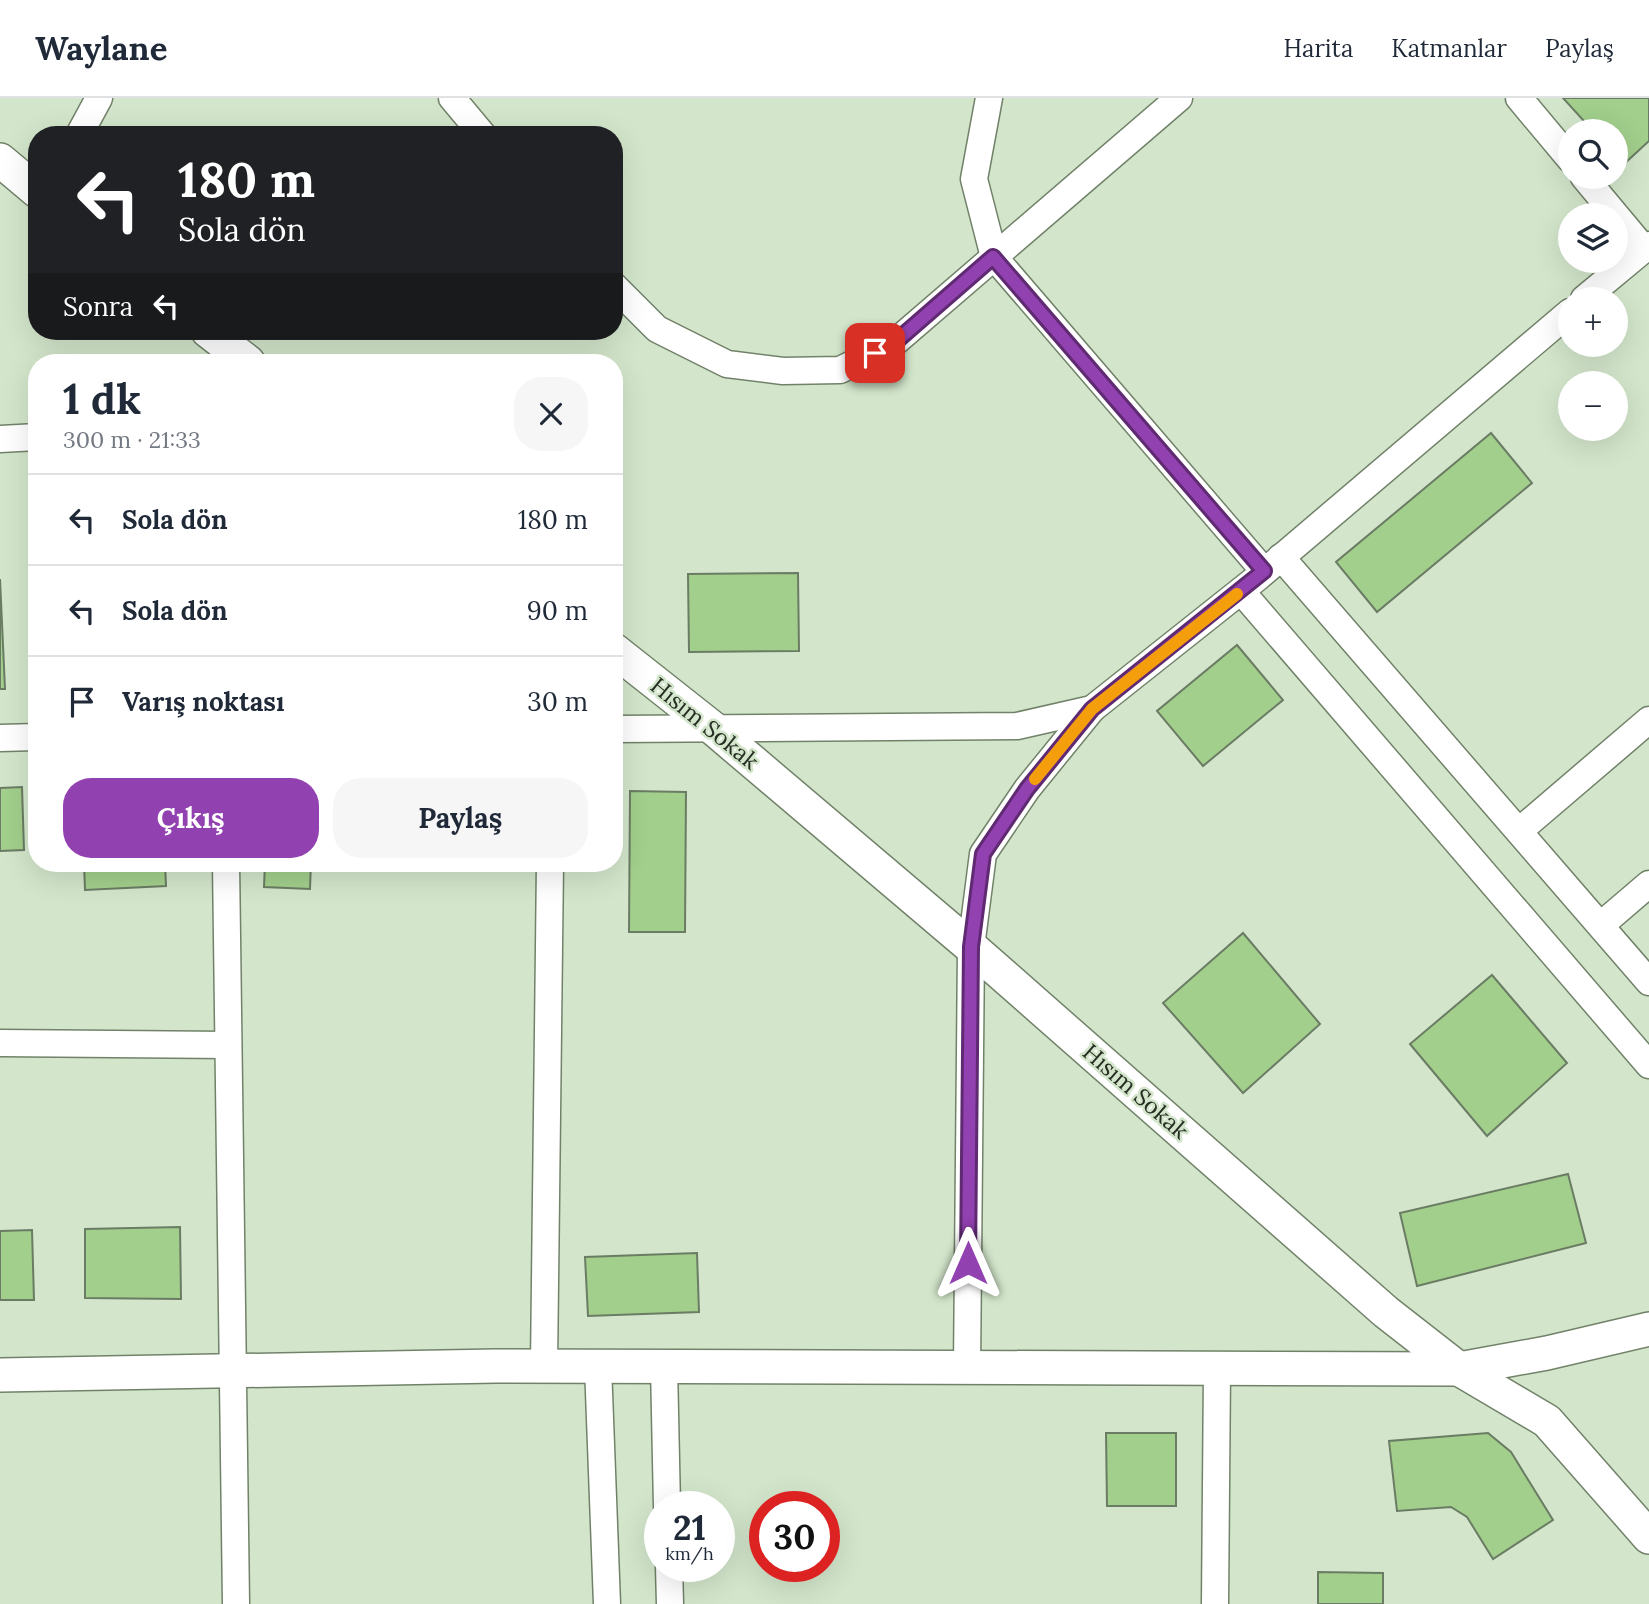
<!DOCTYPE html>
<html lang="tr">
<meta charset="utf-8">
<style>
:root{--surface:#fff;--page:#f6f6f7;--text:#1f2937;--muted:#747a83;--line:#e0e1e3;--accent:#9241b0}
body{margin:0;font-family:Lora,serif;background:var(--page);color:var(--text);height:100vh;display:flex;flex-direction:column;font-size:26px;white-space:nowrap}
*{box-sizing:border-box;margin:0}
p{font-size:23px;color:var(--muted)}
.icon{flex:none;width:38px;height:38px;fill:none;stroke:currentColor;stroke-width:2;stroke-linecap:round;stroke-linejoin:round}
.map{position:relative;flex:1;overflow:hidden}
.sheet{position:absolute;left:28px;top:256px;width:595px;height:518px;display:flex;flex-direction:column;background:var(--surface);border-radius:28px;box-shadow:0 7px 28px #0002}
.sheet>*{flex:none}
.top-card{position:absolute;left:28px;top:28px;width:595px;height:214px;border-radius:28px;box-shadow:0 7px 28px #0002;background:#202124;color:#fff;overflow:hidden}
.buttons{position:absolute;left:1558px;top:21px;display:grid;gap:14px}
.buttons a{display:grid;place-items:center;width:70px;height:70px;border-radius:50%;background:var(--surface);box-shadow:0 7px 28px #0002;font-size:35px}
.speed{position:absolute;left:644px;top:1393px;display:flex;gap:14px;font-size:35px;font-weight:700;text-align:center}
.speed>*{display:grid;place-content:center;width:91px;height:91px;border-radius:50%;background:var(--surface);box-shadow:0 7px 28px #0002;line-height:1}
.speed small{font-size:18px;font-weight:400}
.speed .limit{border:10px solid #d22;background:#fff;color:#111}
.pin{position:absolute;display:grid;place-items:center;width:60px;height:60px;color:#fff;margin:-30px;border-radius:14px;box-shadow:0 4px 10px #0006}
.me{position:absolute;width:77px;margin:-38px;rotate:0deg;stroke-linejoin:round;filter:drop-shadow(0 0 5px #0008)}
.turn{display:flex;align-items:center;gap:24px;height:147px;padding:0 35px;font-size:32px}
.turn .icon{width:91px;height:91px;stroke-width:2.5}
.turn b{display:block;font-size:49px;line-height:60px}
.then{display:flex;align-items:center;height:66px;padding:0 35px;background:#0003;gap:14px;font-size:26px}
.round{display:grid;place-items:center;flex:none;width:74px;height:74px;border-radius:28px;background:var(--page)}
.summary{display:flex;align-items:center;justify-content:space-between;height:119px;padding:0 35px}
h1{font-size:42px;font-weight:700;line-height:52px}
.cta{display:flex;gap:14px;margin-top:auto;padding:14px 35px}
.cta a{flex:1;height:80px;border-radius:28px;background:var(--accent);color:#fff;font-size:28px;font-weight:700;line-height:80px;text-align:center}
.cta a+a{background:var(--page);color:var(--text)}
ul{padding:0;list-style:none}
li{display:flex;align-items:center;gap:21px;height:91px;padding:0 35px;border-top:2px solid var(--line)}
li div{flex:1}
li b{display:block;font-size:26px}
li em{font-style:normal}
header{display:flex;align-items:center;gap:42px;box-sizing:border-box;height:98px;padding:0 35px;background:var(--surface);border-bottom:2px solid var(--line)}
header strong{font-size:33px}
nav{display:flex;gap:38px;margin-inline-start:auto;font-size:24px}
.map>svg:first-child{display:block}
</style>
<header>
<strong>Waylane</strong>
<nav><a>Harita</a><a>Katmanlar</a><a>Paylaş</a></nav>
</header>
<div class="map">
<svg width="1649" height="1506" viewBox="0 0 1649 1506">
<rect width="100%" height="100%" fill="#d3e6cb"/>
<!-- building -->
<g fill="#a2cf8c" stroke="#6b7c64" stroke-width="2">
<path d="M1563 0H1649V43L1624 66 1615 57V33H1593Z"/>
<path d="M1491 335 1532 385 1377 514 1336 464Z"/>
<path d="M798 475 799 553 689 554 688 476Z"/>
<path d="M0 481 5 591H0Z"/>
<path d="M1237 547 1283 602 1203 668 1157 613Z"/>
<path d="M22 689 24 752 0 753V690Z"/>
<path d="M630 693 686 694 685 834H629Z"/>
<path d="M84 765H165L166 788 85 792Z"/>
<path d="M265 765H311L310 791 264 789Z"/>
<path d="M1243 835 1320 926 1243 995 1163 905Z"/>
<path d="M1492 877 1567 965 1487 1038 1410 946Z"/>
<path d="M1568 1076 1586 1145 1417 1188 1400 1115Z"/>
<path d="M180 1129 181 1201 85 1200V1131Z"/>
<path d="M32 1132 34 1202H0V1133Z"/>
<path d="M697 1155 699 1214 588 1218 585 1159Z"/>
<path d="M1106 1335H1176V1408H1107Z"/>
<path d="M1488 1335 1511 1354 1553 1422 1493 1461 1467 1419 1451 1409 1397 1413 1389 1343Z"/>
<path d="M1318 1474 1383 1475V1506H1318Z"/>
</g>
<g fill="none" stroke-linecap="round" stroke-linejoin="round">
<defs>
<g id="minor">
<path d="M452 0 483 37"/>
<path d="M989 0 974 81 994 159 1264 473"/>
<path d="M1519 0 1570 61"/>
<path d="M79 37 99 0"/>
<path d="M1584 79 1644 151"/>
<path d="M614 188 657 231 727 266 783 273 840 272 893 246 1179 0"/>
<path d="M1584 201 1649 147"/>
<path d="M0 341 37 339"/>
<path d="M1281 459 1649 884"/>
<path d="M1241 493 1649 967"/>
<path d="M614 631 1017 628 1092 611 1257 480 1570 214"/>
<path d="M0 640 37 639"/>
<path d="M1519 733 1649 622"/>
<path d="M226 765 236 1506"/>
<path d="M1601 827 1649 786"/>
<path d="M0 945 228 947"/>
<path d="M544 1268 550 765"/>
<path d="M598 1268 607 1506"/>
<path d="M664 1268 667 1409"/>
<path d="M967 1270 971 849 983 756 1027 691 1092 611"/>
<path d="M669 1468 670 1506"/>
<path d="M1215 1506 1217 1272"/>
</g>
<g id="tertiary">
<path d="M0 62 37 93"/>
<path d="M208 233 248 264"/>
<path d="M614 552 714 631 971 849 1386 1214 1459 1271 1547 1323 1649 1439"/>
<path d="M0 1277 496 1268 1459 1271 1547 1255 1649 1231"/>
</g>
</defs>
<!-- minor casing -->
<use href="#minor" stroke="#718269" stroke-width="29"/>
<!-- tertiary casing -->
<use href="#tertiary" stroke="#718269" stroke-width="36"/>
<!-- minor -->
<use href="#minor" stroke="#fff" stroke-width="26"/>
<!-- tertiary -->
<use href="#tertiary" stroke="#fff" stroke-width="33"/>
</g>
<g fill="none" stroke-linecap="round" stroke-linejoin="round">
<defs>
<path id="route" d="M875 255 893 246 993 159 1264 473 1092 611 1027 691 983 756 971 849 968 1165"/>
</defs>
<!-- route casing -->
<use href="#route" stroke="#5f2a72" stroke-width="18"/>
<!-- route -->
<use href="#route" stroke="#9241b0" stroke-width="12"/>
<!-- slow -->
<path stroke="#f59e0b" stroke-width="12" d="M1035 681 1092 611 1237 496"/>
</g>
<g text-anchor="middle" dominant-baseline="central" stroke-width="5" stroke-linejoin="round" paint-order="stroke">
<!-- street labels -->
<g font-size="23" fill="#262d23" stroke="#d3e6cb">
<text transform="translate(705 625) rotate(39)">Hısım Sokak</text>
<text transform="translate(1136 993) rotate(41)">Hısım Sokak</text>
</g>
</g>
</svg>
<div class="buttons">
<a><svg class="icon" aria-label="search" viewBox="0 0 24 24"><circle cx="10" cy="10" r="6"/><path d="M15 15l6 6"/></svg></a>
<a><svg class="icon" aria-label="layers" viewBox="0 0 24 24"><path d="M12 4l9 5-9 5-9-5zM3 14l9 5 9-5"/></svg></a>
<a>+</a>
<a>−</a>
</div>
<div class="speed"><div>21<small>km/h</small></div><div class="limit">30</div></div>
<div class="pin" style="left:875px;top:255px;background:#d93025"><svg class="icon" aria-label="arrive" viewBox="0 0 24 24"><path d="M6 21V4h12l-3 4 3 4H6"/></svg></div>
<svg class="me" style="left:968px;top:1165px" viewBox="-20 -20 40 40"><path d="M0-17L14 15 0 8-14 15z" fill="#9241b0" stroke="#fff" stroke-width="4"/></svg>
<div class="top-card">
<div class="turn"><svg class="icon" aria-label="left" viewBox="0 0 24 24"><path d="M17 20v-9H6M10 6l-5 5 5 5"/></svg><div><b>180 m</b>Sola dön</div></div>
<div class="then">Sonra<svg class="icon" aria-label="left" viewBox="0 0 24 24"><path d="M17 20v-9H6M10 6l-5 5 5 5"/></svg></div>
</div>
<section class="sheet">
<div class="summary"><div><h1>1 dk</h1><p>300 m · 21:33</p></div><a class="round"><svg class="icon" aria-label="close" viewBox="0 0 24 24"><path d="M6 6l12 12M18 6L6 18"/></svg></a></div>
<ul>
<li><svg class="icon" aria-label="left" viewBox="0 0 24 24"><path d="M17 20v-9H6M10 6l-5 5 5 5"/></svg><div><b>Sola dön</b></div><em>180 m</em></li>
<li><svg class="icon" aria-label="left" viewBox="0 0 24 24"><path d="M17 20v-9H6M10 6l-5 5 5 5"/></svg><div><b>Sola dön</b></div><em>90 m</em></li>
<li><svg class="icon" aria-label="arrive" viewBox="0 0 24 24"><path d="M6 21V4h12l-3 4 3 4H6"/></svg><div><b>Varış noktası</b></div><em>30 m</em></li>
</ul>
<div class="cta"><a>Çıkış</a><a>Paylaş</a></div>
</section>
</div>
